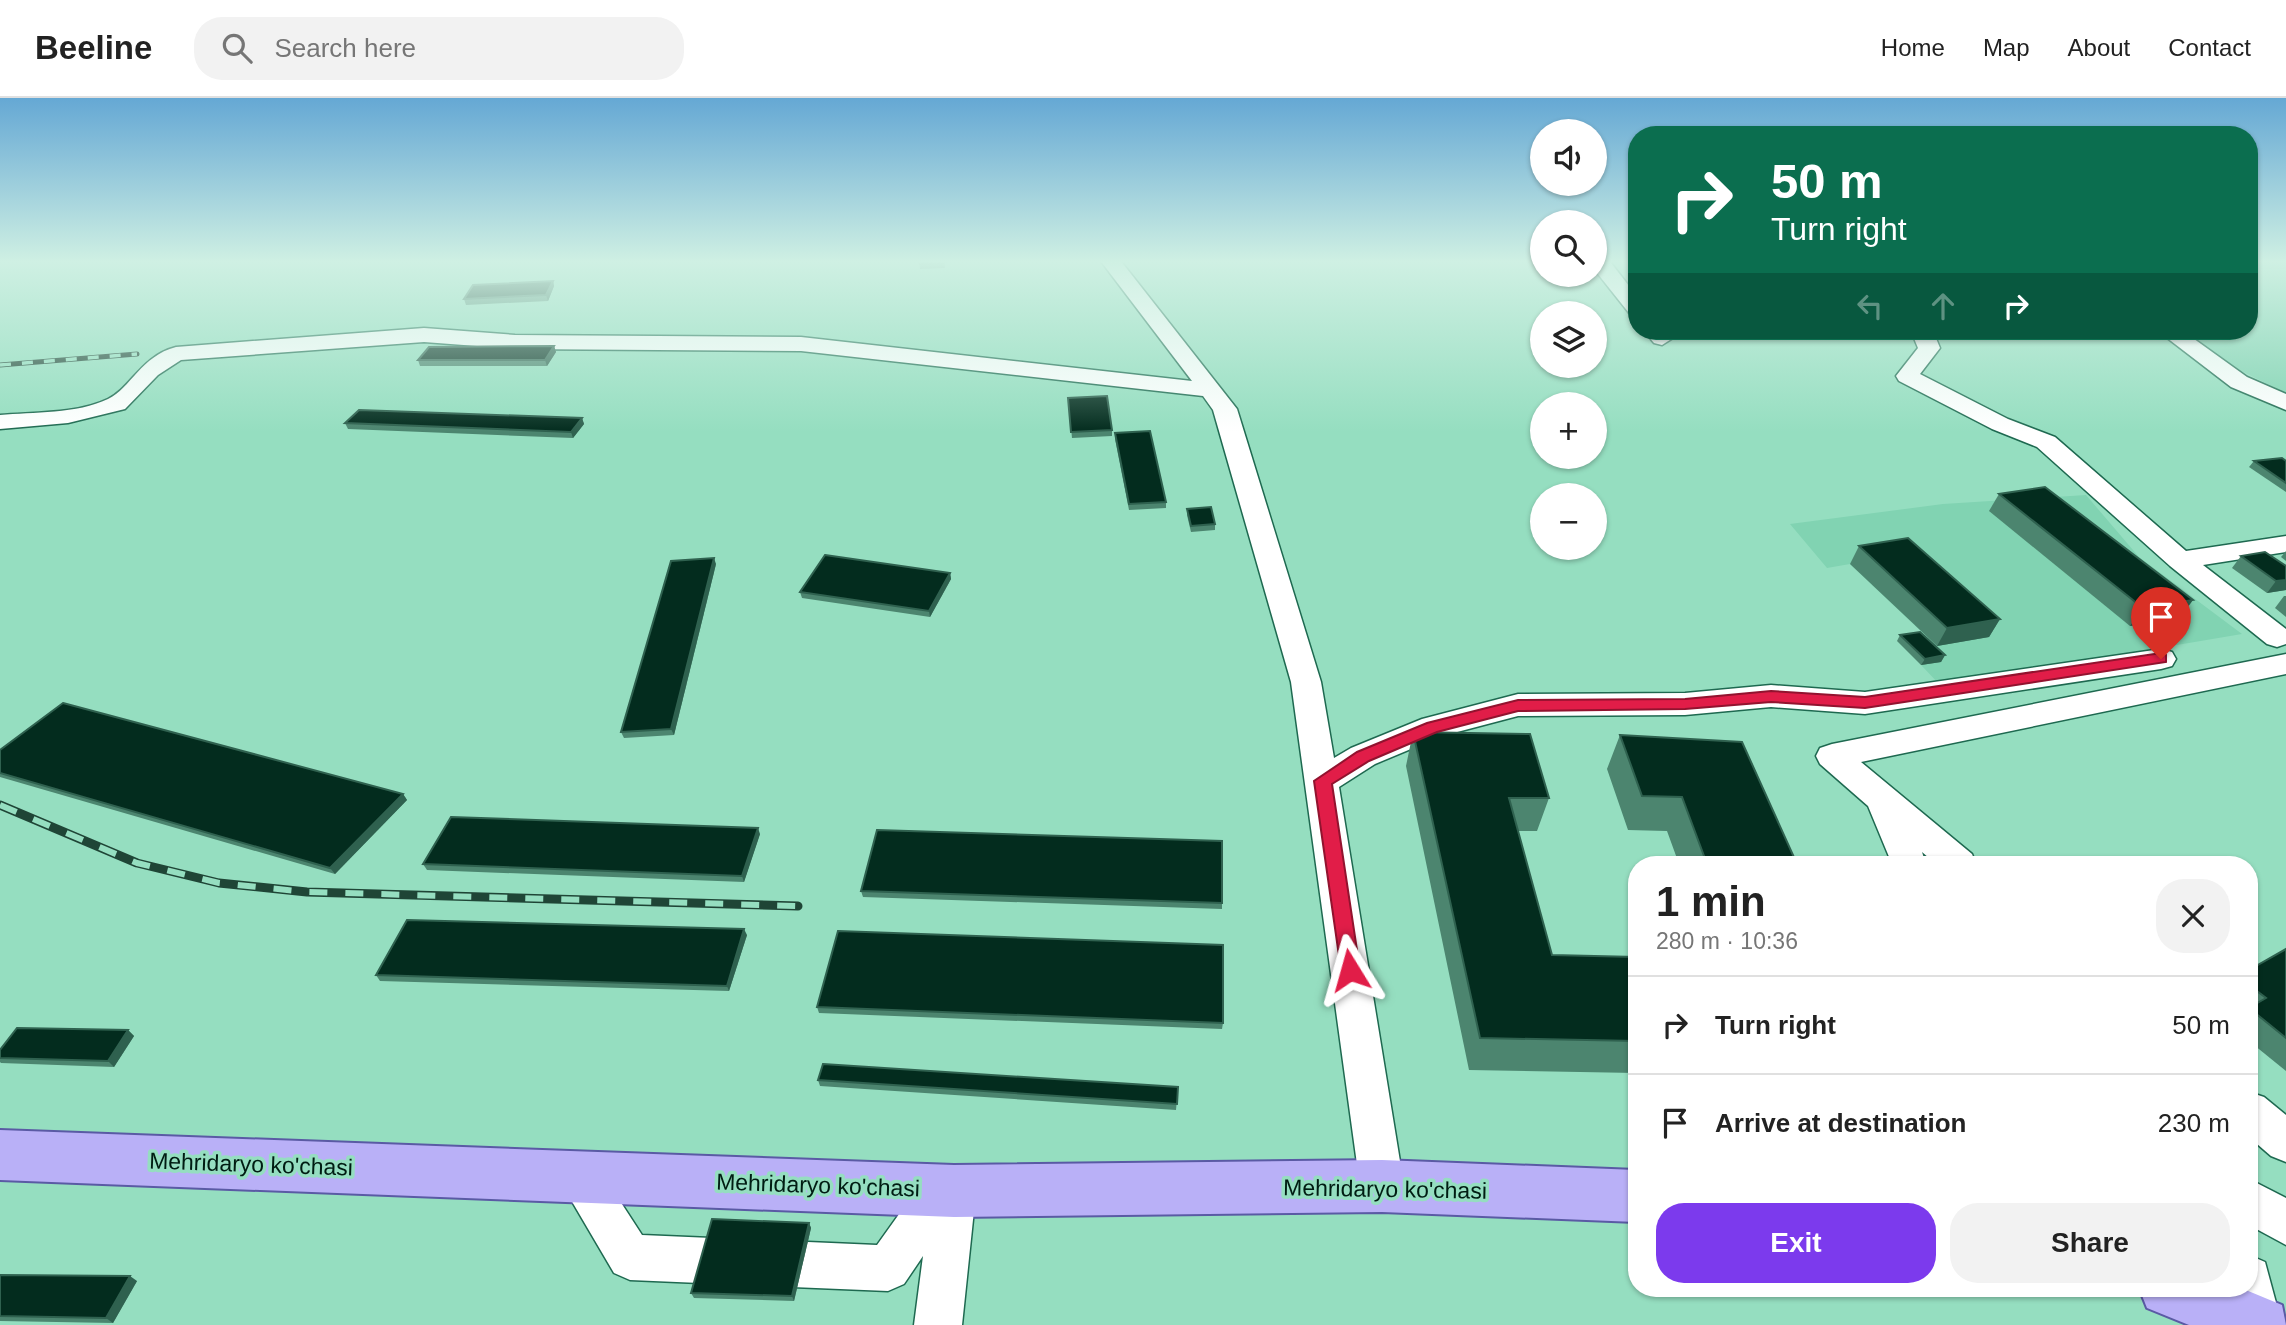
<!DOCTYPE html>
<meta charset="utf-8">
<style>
:root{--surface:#fff;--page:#f2f2f2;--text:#222;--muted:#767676;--line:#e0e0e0;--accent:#7c3aed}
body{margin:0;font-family:Helvetica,sans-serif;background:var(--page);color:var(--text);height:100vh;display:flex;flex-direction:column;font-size:26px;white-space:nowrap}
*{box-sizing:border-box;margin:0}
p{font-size:23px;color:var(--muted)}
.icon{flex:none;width:38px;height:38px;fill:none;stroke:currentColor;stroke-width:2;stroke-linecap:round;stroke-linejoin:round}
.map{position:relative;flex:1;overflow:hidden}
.sheet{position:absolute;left:1628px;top:758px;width:630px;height:441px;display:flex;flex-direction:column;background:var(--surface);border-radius:28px;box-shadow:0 2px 5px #0004}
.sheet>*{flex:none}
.guide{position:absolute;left:1628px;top:28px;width:630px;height:214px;border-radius:28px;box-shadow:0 2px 5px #0004;background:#0b6e4f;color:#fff;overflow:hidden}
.tools{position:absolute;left:1530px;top:21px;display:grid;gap:14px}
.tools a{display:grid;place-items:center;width:77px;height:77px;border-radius:50%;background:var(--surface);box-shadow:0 2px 5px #0004;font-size:35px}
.pin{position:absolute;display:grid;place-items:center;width:60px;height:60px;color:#fff;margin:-72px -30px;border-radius:50% 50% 50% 0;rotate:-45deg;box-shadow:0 0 7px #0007}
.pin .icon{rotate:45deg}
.me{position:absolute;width:77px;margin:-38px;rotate:352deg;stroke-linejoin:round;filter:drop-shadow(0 0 5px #0008)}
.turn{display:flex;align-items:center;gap:24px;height:147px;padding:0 28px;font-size:32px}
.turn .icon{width:91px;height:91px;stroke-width:2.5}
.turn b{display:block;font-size:49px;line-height:60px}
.lanes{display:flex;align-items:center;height:66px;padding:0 28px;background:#0003;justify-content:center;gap:35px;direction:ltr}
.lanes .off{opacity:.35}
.round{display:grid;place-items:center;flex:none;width:74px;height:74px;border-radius:28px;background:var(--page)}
.headline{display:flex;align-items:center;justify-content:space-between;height:119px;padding:0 28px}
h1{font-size:42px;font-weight:700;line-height:52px}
.primary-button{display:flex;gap:14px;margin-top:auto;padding:14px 28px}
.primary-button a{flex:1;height:80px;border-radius:28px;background:var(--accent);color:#fff;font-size:28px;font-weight:700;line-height:80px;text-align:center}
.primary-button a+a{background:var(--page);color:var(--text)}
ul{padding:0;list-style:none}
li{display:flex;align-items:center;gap:21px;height:98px;padding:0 28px;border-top:2px solid var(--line)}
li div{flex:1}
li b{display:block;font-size:26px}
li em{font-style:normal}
header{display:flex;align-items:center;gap:42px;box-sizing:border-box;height:98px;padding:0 35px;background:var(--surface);border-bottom:2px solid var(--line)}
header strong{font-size:33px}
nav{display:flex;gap:38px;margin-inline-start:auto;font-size:24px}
.search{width:490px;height:63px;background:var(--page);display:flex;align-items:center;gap:18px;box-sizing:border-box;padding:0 24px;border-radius:28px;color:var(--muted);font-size:26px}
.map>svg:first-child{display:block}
</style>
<header>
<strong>Beeline</strong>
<div class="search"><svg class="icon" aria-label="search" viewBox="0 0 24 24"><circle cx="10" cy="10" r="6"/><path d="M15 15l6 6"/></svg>Search here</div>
<nav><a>Home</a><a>Map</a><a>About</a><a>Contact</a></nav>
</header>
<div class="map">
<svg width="2286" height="1227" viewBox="0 0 2286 1227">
<rect width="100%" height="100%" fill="#95dec0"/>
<!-- built -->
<g fill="#81d3b2">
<path d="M2249 162H2286V295L2219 262 2184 233H2249Z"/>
<path d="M2086 397 2139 459 2242 536 1940 587 1921 567 1917 540 1925 537 1850 466 1827 470 1790 426 1943 406Z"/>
</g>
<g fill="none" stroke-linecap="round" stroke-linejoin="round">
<defs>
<g id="minor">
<path d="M1100 162H1120L1237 311 1321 584 1334 660 1351 650 1422 621 1518 596 1685 595 1771 587 1865 594 2161 551 2172 554 2176 561 2172 568 2161 571 1865 616 1771 609 1685 617 1518 618 1442 638 1375 666 1339 689 1404 1088 1397 1103 1382 1109 1367 1103 1360 1088 1291 584 1213 312 1203 298 801 253 515 251 424 244 181 262 158 277 125 311 68 325 0 331V317C33 314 77 316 108 301 131 290 141 258 176 249L424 230 515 237 801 239 1192 283Z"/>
<path d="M1594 162H1613L1611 165 1636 197V217L1629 215 1594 171Z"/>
<path d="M1644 233H1667L1673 240 1662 247 1654 245Z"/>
<path d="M1911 233H1933L1940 250 1920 276 2008 321 2055 339 2186 453 2286 438V454L2203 467 2286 531V546L2277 549 2267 546 2170 468 2037 349 1992 331 1899 283 1896 278 1918 250Z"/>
<path d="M2158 233H2183L2247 279 2286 296V312L2231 289Z"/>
<path d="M2286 556V576L1861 664 1972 756 1976 766H1936L1922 754 1926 766H1892L1868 708 1820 666 1816 658 1820 650 1832 646Z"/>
<path d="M2249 994 2264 999 2286 1017V1064L2271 1058 2249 1039Z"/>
<path d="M579 1057 594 1063 642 1137 877 1147 927 1077 943 1071 970 1078 976 1093 962 1227H914L923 1158 904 1186 888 1193 630 1182 614 1175 557 1078 564 1063Z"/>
<path d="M2249 1081 2286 1100V1147L2249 1127Z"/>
<path d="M2249 1157 2265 1164 2282 1227H2236L2228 1190H2249Z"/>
</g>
<g id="major">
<path d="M0 1032 954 1067 1382 1062 1636 1072V1124L1382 1114 954 1119 0 1082Z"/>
<path d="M2139 1190H2241L2282 1207 2286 1227H2189L2147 1210Z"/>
</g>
</defs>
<!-- minor casing -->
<use href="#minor" stroke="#1e6950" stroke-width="3"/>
<!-- major casing -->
<use href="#major" stroke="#5a5aa4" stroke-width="4"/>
<!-- minor -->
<use href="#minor" fill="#fff" fill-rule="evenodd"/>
<!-- major -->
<use href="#major" fill="#b9b0f7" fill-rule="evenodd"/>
<defs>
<path id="rail-far1" d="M0 267 137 256"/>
<path id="rail" d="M0 707 137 765 219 785 307 794 798 808"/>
</defs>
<!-- rail-far1 casing -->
<use href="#rail-far1" stroke="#1f4536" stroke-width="5"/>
<!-- rail casing -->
<use href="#rail" stroke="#1f4536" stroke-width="9"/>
<!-- rail-far1 -->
<use href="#rail-far1" stroke="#95dec0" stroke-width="3.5" stroke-dasharray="11" stroke-linecap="butt"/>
<!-- rail -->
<use href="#rail" stroke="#95dec0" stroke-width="6" stroke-dasharray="18" stroke-linecap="butt"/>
</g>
<!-- wall -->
<g fill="#4c856f">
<path d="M919 162H944L945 170 920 171Z"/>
<path d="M553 183 554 188 548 203 466 207 464 201Z"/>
<path d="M554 248 556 254 547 268H420L418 262Z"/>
<path d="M1068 300 1112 332V338L1072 340Z"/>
<path d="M582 320 584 326 573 340 348 331 345 325Z"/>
<path d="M1115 335 1166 404V410L1129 412 1115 341Z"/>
<path d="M2254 363H2286V394L2249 369Z"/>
<path d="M1999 396 2180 520 2130 528 1989 413Z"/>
<path d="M1187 411 1215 426V432L1191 434 1187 417Z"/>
<path d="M1859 448 2000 521 1989 539 1937 548 1850 466Z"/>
<path d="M2286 453V463L2281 459Z"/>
<path d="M2241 458 2286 468V492L2267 495 2232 470Z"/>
<path d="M716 466 674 637 624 640 621 634Z"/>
<path d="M950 475 951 481 930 519 802 500 800 494Z"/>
<path d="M2284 498H2286V519L2275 510Z"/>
<path d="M1900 537 1945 557 1941 564 1921 567 1897 543Z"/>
<path d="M1413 634 1549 700 1537 733H1518L1552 857 1636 859V975L1469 972 1406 668Z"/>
<path d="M1620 637 1797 766H1679L1667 733 1628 732 1607 671Z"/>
<path d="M0 652 403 696 407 702 335 776 0 679Z"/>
<path d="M760 736 744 784 427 772 423 766Z"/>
<path d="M861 793 1222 805V811L863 799Z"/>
<path d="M747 837 729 893 380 883 376 877Z"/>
<path d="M2286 851V973L2249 943V872Z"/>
<path d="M817 909 1223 925 1222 931 819 915Z"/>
<path d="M128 932 134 938 114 969 1 965 0 964V952Z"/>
<path d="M818 982 1178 989 1176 1012 820 988Z"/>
<path d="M809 1125 811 1130 794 1203 694 1200 691 1195Z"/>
<path d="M0 1177 137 1183 113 1225 0 1223Z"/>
</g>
<!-- shaded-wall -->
<g fill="#2f614f">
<path d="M553 183 554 188 548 203 546 197Z"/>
<path d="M554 248 556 254 547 268 545 262Z"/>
<path d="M582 320 584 326 573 340 571 334Z"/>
<path d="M714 460 716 466 674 637 671 631Z"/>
<path d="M950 475 951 481 930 519 929 513Z"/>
<path d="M2286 482V492L2267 495 2276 483Z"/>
<path d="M2193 502 2180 520 2130 528 2143 510Z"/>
<path d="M2000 521 1989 539 1937 548 1947 530Z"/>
<path d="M1945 557 1941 564 1921 567 1925 561Z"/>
<path d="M403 696 407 702 335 776 330 770Z"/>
<path d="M758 730 760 736 744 784 742 778Z"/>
<path d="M744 831 747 837 729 893 727 888Z"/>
<path d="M128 932 134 938 114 969 108 963Z"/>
<path d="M809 1125 811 1130 794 1203 792 1198Z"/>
<path d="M130 1178 137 1183 113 1225 106 1220Z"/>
</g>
<!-- building -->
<g fill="#032c1e" stroke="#2f614f" stroke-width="2">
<path d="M919 162H944V165L920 166Z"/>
<path d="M553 183 546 197 464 201 473 187Z"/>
<path d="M554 248 545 262H418L429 249Z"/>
<path d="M1107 298 1112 332 1071 334 1068 300Z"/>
<path d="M359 312 582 320 571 334 345 325Z"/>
<path d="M1150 333 1166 404 1129 406 1115 335Z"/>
<path d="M2282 360 2286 363V385L2254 363Z"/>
<path d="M2045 389 2193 502 2143 510 1999 396Z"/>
<path d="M1211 409 1215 426 1191 428 1187 411Z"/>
<path d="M1908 440 2000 521 1947 530 1859 448Z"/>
<path d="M2265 454 2286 468V482L2276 483 2241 458Z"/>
<path d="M825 457 950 475 929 513 800 494Z"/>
<path d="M714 460 671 631 621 634 671 463Z"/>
<path d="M1920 534 1945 557 1925 561 1900 537Z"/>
<path d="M63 605 403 696 330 770 0 675V652Z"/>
<path d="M1413 634 1530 636 1549 700H1509L1552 857 1636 859V943L1480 940Z"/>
<path d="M1620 637 1742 644 1797 766H1707L1682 699 1642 698Z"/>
<path d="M451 719 758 730 742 778 423 766Z"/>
<path d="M877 732 1222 743V805L861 793Z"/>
<path d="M407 822 744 831 727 888 376 877Z"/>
<path d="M838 833 1223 847V925L817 909Z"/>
<path d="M2286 851V940L2249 910 2266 900 2249 887V872Z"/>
<path d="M17 930 128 932 108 963 0 960V952Z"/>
<path d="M823 966 1178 989 1177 1006 818 982Z"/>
<path d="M712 1121 809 1125 792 1198 691 1195Z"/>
<path d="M0 1177 130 1178 106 1220 0 1218Z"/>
</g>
<!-- sky -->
<linearGradient id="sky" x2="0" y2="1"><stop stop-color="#65a8d4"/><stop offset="0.49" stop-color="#cff0e3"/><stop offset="1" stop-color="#cff0e3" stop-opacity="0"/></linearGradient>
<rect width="2286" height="334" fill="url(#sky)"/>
<!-- route -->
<path fill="#e11d48" stroke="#92132f" stroke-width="2" d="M2161 555 2166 557V564L1865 610 1771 604 1685 611 1518 613 1437 634 1369 663 1332 686 1360 872 1357 878H1343L1341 872 1314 683 1357 654 1427 625 1518 602 1685 601 1771 593 1865 599Z"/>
<g text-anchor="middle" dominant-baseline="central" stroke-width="7" stroke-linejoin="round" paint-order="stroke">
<!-- near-street labels -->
<g font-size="23" fill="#001c12" stroke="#95dec0">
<text transform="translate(251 1066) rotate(2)">Мehridaryo ko'chasi</text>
<text transform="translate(818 1087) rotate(2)">Мehridaryo ko'chasi</text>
<text transform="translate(1385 1091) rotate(1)">Мehridaryo ko'chasi</text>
</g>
</g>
</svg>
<div class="tools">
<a><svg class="icon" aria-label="sound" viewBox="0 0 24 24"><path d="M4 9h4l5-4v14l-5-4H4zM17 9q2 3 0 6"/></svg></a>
<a><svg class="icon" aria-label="search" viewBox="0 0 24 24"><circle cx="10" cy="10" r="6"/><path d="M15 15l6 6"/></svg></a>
<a><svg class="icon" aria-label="layers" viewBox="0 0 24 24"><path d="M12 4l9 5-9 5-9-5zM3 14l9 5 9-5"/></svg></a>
<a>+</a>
<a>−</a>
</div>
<div class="pin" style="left:2161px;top:561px;background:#d93025"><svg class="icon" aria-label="arrive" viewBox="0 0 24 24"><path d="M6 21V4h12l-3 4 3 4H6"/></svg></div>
<svg class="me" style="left:1350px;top:872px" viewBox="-20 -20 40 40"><path d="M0-17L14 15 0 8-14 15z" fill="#e11d48" stroke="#fff" stroke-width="4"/></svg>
<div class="guide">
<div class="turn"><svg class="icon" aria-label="right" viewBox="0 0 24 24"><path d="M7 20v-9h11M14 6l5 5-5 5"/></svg><div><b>50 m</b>Turn right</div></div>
<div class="lanes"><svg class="icon off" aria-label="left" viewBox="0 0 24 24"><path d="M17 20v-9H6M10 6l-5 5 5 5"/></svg><svg class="icon off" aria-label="ahead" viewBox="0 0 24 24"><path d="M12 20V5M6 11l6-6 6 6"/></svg><svg class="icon" aria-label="right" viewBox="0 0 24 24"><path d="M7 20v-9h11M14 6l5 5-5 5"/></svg></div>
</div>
<section class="sheet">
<div class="headline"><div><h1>1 min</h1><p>280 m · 10:36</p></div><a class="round"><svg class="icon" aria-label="close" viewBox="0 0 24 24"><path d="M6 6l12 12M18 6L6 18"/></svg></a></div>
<ul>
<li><svg class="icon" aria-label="right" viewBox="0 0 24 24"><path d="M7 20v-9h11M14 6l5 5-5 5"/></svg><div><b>Turn right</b></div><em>50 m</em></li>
<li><svg class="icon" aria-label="arrive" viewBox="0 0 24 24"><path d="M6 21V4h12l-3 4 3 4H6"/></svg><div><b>Arrive at destination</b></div><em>230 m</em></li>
</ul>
<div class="primary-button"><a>Exit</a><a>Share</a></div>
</section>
</div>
